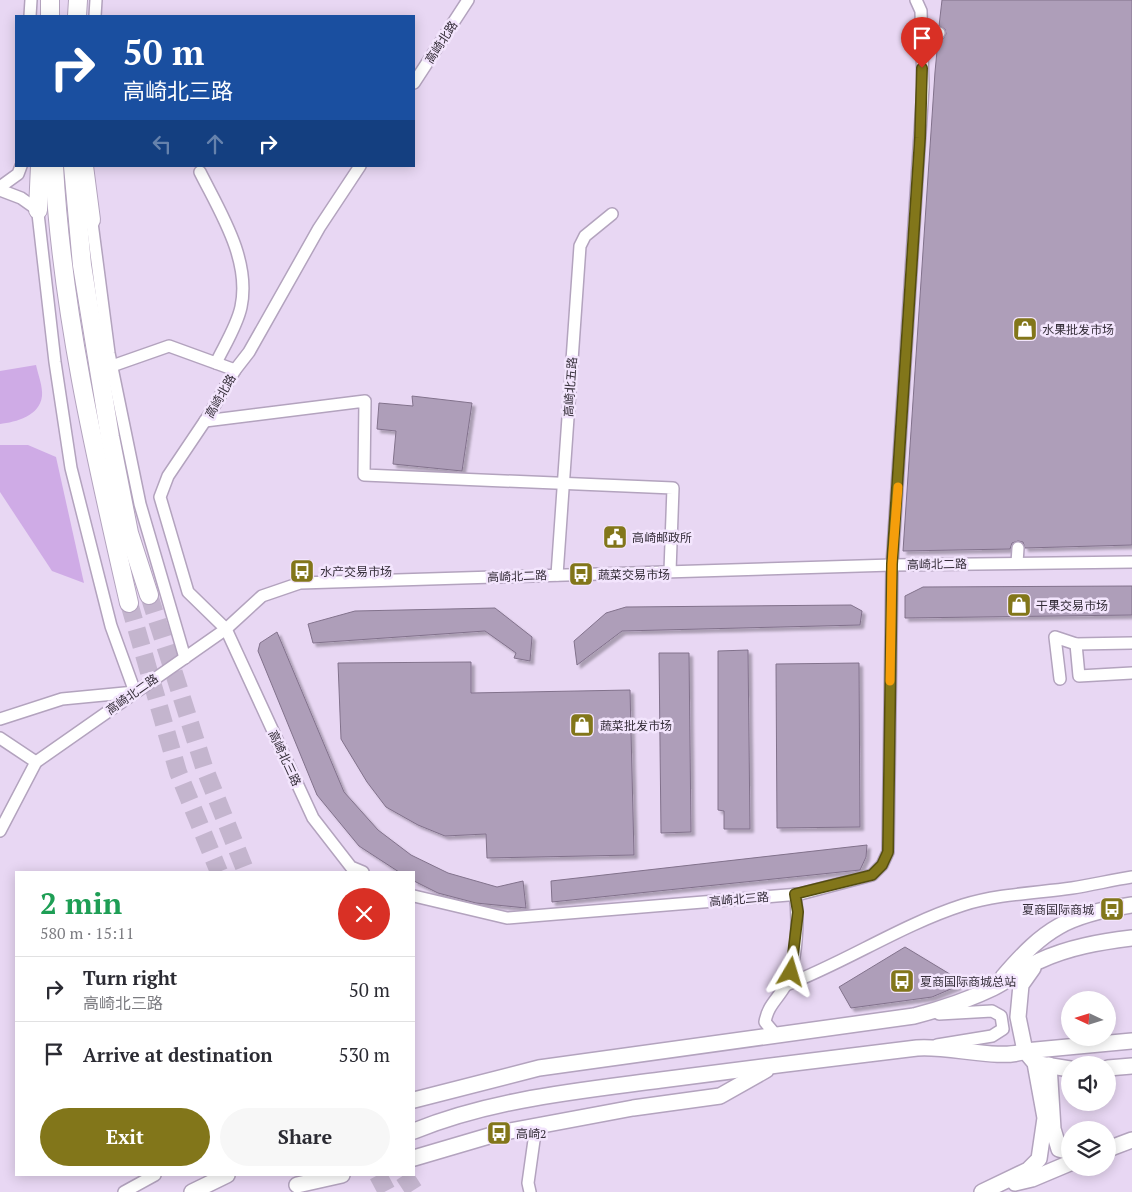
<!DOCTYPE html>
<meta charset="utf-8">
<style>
:root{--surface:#fff;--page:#f7f7f7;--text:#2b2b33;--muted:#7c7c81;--line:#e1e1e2;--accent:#82761a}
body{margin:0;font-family:"PT Serif","Noto Sans SC",serif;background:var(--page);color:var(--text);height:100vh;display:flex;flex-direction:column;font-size:19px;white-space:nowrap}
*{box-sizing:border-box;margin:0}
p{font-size:16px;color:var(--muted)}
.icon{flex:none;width:28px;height:28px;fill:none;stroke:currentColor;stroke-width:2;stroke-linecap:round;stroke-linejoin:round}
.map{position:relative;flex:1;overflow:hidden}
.panel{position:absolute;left:15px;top:871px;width:400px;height:305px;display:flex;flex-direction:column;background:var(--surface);border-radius:0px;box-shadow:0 2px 12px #0003}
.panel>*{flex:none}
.top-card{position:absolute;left:15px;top:15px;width:400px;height:152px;border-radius:0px;box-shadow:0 2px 12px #0003;background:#1a4fa0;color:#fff;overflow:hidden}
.needle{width:32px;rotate:274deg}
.fabs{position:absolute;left:1061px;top:991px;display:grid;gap:10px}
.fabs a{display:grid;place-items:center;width:55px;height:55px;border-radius:50%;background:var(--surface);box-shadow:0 2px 12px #0003;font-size:25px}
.pin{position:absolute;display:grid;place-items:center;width:42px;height:42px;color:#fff;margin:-51px -21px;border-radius:50% 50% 50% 0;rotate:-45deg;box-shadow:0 0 5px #0007}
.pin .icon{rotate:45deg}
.me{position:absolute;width:55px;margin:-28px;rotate:7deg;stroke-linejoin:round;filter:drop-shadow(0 0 4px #0008)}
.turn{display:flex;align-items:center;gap:18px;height:105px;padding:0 25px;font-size:22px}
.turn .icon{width:65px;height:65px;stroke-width:2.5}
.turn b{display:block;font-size:35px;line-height:42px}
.lanes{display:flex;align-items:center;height:48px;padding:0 25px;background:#0003;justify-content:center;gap:25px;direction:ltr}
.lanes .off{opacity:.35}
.round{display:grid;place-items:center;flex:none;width:52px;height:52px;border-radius:26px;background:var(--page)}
.overview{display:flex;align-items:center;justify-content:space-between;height:85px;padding:0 25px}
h1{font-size:30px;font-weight:700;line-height:38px;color:#1e9e55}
.action{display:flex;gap:10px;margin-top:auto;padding:10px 25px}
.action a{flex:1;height:58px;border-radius:30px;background:var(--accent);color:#fff;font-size:20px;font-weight:700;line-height:58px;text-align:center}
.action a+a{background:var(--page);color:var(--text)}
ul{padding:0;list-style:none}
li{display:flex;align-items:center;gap:15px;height:65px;padding:0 25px;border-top:1px solid var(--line)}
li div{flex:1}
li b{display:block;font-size:19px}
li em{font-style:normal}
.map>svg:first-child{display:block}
</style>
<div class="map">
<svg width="1132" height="1192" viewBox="0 0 1132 1192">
<defs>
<filter id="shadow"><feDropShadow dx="3.5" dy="3.5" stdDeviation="1" flood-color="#0004"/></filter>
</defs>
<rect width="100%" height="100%" fill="#e8d7f3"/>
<!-- green -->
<g fill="#cfabe6">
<path d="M36 365C38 374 43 387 42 396 40 416 16 422 0 424V371Z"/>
<path d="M0 445H28L56 457 84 583 52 571 0 492Z"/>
</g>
<!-- building -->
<g fill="#ae9eb9" stroke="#82728c" filter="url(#shadow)">
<path d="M942 0H1132V545L1025 548 1023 542 1018 541 1012 543 1010 549 903 551 935 72 938 40 943 39 946 34 945 29 939 26Z"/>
<path d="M412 396 472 403 462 471 393 464 396 431 377 429 379 403 413 406Z"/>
<path d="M1132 586V615L905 618V596L923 587Z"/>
<path d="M851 605 862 611 860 625 622 631 577 665 574 641 606 613 626 607Z"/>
<path d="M495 608 532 637 530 661 514 658 516 653 485 631 313 643 308 624 355 611Z"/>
<path d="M277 632 344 792 378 830 411 855 448 873 497 887 523 881 526 908 476 903 438 893 414 881V872H399L359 846 317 795 258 651 260 643Z"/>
<path d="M748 650 750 829H724V811L718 810V651Z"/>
<path d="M659 653H689L691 832 661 833Z"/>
<path d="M471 662V693L630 690 634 855 487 858 486 834 445 836 418 825 386 807 367 782 341 739 338 663Z"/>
<path d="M859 663 860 827 777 828 776 664Z"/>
<path d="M867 845 866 857 860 870 552 902 551 881Z"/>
<path d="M905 947 953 976 958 986 932 997 851 1008 839 987Z"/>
</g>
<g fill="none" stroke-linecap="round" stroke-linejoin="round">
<!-- highway-tunnel -->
<g stroke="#c4b5ce" stroke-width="18" stroke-dasharray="18 9" stroke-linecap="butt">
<path d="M149 595 204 767 246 872"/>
<path d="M129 603 178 772 219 872"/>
<path d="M378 1175 387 1192"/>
<path d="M404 1175 415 1192"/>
</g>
<defs>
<g id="minor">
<path d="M30 16 31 0"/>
<path d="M95 16 96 0"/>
<path d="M922 32 939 33"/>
<path d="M414 83 468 0"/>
<path d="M360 166 319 228 249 352 235 370 209 415 168 476 160 497 188 592 226 629 313 818 351 867 363 872"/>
<path d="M200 172C220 212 251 260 241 307 237 326 224 346 216 363"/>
<path d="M0 187 18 174 21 166"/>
<path d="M0 190 21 198 38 210"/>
<path d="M91 215 109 353 140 504 185 658"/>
<path d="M112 366 169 346 235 370"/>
<path d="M205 421 365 401 364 475 673 488 670 571"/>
<path d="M1017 563 1018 548"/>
<path d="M557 575 580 246 585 236 612 214"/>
<path d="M1076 644 1079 676 1132 673"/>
<path d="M1060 679 1055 637 1076 644 1132 643"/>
<path d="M0 719 62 699 135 692 111 626 71 468 55 362 37 205"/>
<path d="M0 738 36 762"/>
<path d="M0 831 36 762 226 629 262 596 300 583 892 565 1132 562"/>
<path d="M414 896 507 918 800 894 872 875 882 865 888 852 892 565 923 87 921 11 916 0"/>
<path d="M786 985C846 962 901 925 963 905 998 894 1036 893 1072 888 1092 885 1112 880 1132 877"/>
<path d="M775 1034 765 1022C768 1005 777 1000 785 986 797 964 799 919 795 894"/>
<path d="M937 1045 992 1036 1003 1029 1001 1016 992 1011 939 1014"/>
<path d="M124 1192 155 1175"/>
<path d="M530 1192 528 1183 536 1126"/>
</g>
<g id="major">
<path d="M1003 977C1045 928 1067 915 1132 905"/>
<path d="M1039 1064 1070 1069"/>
<path d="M1049 1065 1053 1129 1059 1149 1070 1152"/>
<path d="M1108 1068 1132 1066"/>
<path d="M414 1100 539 1068 914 1016C941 1009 968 1000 993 988 1009 980 1023 968 1039 961 1069 947 1100 942 1132 938"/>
<path d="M414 1131C493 1099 578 1091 661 1080 746 1069 832 1058 917 1048 948 1045 1000 1061 1025 1051L1132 1041"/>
<path d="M1108 1149 1132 1140"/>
<path d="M414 1158 499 1133 633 1108 720 1096 766 1070"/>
<path d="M1015 1183 1032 1179 1070 1163"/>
<path d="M297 1185 342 1175"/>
<path d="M192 1192 227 1175"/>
<path d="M982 1192 1028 1170 1039 1159 1045 1118 1035 1063 1025 1051 1018 1017 1021 985 1033 968"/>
</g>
<g id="highway">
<path d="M50 16V0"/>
<path d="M77 16 78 0"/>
<path d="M54 166C62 314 96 459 129 603"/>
<path d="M73 166 82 265 110 437 129 533 149 595"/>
<path d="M84 166 91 220"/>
<path d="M38 210 40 166"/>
</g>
</defs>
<!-- minor casing -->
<use href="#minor" stroke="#b3a3be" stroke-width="14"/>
<!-- major casing -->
<use href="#major" stroke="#b3a3be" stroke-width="18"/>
<!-- highway casing -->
<use href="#highway" stroke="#b3a3be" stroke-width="20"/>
<!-- minor -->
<use href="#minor" stroke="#fff" stroke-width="11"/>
<!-- major -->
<use href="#major" stroke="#fff" stroke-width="15"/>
<!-- highway -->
<use href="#highway" stroke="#fff" stroke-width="18"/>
</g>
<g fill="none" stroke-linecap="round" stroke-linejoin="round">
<defs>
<path id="route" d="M791 972 798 912 795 894 872 875 882 865 888 852 892 564 920 138 922 68"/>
</defs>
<!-- route casing -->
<use href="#route" stroke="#544d11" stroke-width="12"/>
<!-- route -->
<use href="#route" stroke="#82761a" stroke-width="9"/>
<!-- slow -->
<path stroke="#f59e0b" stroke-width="9" d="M890 681 892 564 898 487"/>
</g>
<!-- icons -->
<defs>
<symbol id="shop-square" viewBox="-11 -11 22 22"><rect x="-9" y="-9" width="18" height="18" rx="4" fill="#82761a" stroke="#f3e5fd"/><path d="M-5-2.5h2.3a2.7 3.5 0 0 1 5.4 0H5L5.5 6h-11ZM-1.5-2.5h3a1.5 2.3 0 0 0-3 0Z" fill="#fff"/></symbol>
<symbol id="civic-square" viewBox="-11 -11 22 22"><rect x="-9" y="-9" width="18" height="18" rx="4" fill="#82761a" stroke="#f3e5fd"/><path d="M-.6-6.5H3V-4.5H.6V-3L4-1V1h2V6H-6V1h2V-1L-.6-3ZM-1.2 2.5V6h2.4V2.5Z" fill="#fff"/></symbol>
<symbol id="bus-square" viewBox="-11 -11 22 22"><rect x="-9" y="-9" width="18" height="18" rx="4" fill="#82761a" stroke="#f3e5fd"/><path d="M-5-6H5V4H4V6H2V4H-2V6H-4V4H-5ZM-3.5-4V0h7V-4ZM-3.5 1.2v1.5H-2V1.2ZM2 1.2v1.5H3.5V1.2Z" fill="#fff"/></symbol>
</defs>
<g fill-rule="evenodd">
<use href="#shop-square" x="1011" y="315" width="28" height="28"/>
<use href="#civic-square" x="601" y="523" width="28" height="28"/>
<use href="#bus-square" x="288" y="557" width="28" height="28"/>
<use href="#bus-square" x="567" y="560" width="28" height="28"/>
<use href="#shop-square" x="1005" y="591" width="28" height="28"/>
<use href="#shop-square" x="568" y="711" width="28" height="28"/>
<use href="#bus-square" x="1098" y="895" width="28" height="28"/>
<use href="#bus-square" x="888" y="967" width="28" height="28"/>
<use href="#bus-square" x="485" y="1119" width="28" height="28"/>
</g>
<g text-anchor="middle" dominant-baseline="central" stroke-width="5" stroke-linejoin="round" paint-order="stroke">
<!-- street labels -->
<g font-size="12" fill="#352e39" stroke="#f3e5fd">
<text transform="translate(441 42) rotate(-57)">高崎北路</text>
<text transform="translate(570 387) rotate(-86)">高崎北五路</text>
<text transform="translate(220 396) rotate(-60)">高崎北路</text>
<text transform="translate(937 564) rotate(-1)">高崎北二路</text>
<text transform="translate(517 576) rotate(-2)">高崎北二路</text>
<text transform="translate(132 694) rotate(-35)">高崎北二路</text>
<text transform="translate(285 758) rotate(65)">高崎北三路</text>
<text transform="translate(739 899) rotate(-5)">高崎北三路</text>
</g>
<!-- poi labels -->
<g font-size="12" fill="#352e39" stroke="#f3e5fd" text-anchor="start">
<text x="1042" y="329">水果批发市场</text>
<text x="632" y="537">高崎邮政所</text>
<text x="320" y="571">水产交易市场</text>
<text x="598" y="574">蔬菜交易市场</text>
<text x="1036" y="605">干果交易市场</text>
<text x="600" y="725">蔬菜批发市场</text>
<text x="1094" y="909" text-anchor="end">夏商国际商城</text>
<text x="920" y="981">夏商国际商城总站</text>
<text x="516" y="1133">高崎2</text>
</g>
</g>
</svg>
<div class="fabs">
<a><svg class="needle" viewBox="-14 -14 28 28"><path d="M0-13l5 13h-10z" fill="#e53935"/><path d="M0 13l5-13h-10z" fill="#7c7c81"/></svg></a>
<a><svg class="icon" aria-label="sound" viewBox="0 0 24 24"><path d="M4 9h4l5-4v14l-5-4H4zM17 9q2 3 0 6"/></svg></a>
<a><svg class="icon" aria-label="layers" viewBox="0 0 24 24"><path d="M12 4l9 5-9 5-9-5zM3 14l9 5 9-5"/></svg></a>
</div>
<div class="pin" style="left:922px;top:68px;background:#d93025"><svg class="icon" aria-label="arrive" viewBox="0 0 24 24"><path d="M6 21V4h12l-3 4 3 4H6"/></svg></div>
<svg class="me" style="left:791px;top:972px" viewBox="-20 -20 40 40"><path d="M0-17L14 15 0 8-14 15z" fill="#82761a" stroke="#fff" stroke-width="4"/></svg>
<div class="top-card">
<div class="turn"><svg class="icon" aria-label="right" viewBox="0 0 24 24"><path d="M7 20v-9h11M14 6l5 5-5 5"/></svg><div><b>50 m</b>高崎北三路</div></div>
<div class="lanes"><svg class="icon off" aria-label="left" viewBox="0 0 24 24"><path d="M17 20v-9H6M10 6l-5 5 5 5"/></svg><svg class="icon off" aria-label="ahead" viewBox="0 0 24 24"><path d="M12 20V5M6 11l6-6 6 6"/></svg><svg class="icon" aria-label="right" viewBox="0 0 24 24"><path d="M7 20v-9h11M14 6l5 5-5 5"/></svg></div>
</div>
<section class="panel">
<div class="overview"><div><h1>2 min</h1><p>580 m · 15:11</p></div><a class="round" style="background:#d93025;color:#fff"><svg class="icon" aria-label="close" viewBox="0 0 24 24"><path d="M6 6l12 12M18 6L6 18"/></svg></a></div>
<ul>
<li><svg class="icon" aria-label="right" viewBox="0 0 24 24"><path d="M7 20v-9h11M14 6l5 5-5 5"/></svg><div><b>Turn right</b><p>高崎北三路</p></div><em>50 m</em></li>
<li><svg class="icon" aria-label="arrive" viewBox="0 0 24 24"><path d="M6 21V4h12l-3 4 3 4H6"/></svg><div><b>Arrive at destination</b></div><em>530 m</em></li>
</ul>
<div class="action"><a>Exit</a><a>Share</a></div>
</section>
</div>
